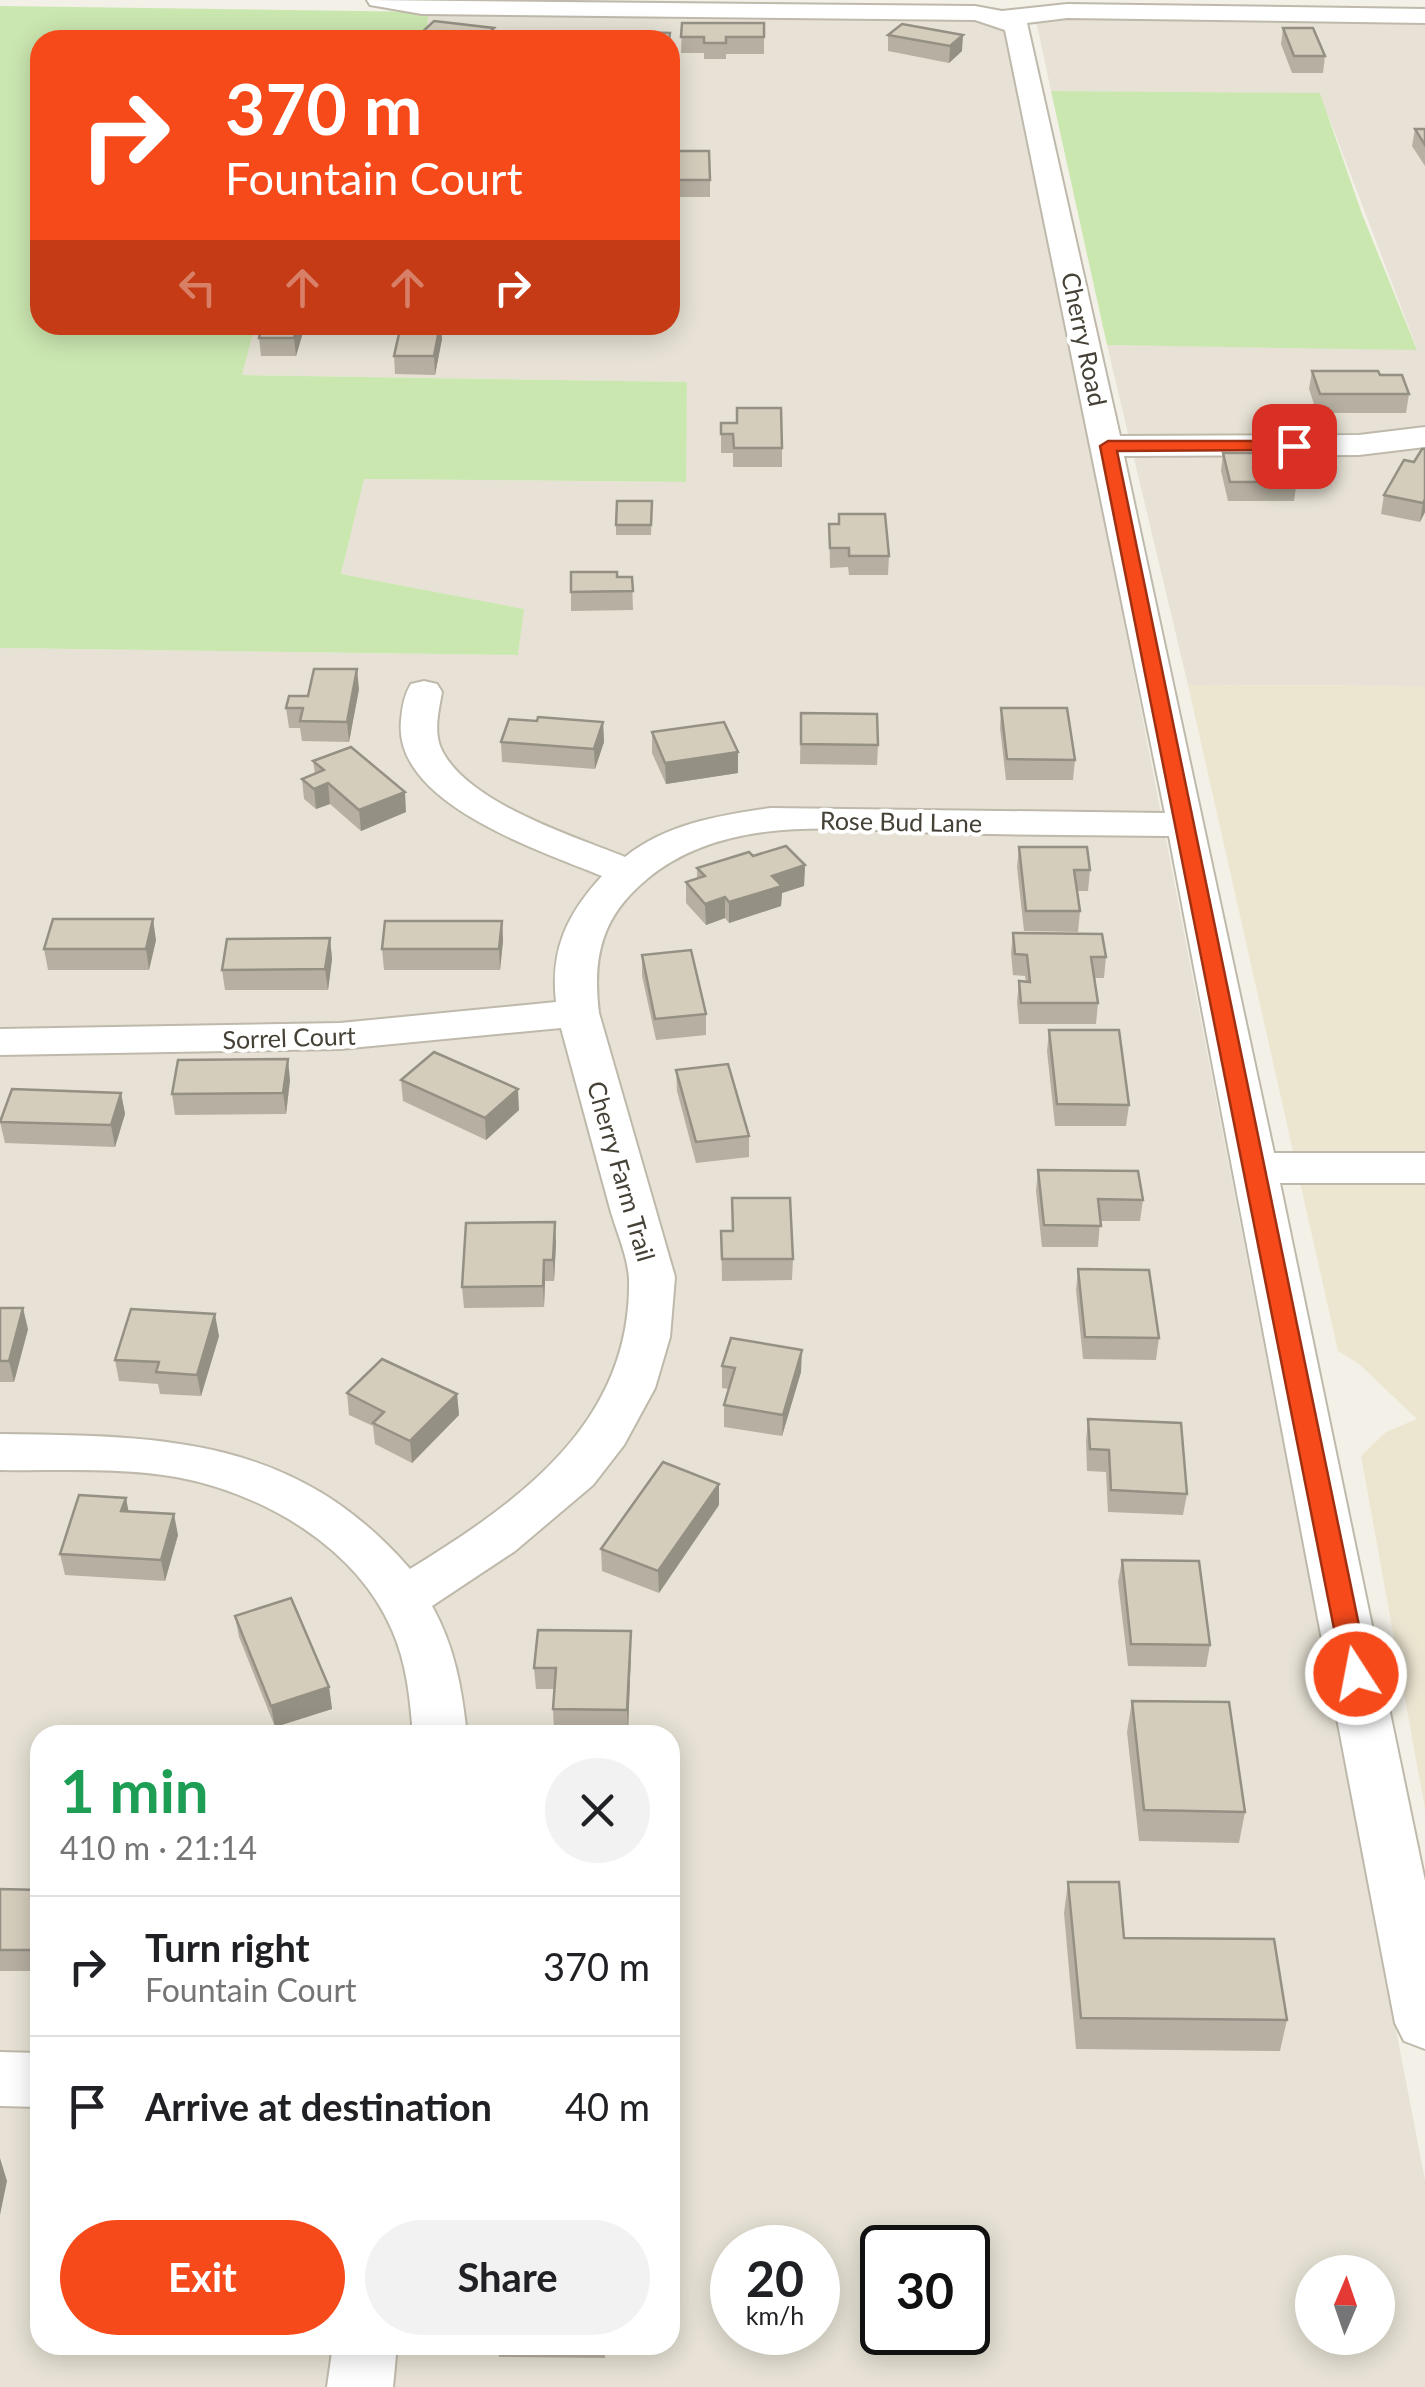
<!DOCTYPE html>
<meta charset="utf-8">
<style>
:root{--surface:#fff;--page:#f2f2f2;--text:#202124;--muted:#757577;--line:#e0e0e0;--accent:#f64a1b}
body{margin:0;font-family:Lato,sans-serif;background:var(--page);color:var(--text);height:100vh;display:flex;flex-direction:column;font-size:38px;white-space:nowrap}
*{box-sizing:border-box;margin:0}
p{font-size:32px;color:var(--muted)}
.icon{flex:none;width:55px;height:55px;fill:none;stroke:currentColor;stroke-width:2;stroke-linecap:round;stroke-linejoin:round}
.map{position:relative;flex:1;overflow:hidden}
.sheet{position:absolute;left:30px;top:1725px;width:650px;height:630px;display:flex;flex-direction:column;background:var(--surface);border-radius:30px;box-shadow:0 5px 25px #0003}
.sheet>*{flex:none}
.banner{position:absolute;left:30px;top:30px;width:650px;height:305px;border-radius:30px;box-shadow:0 5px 25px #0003;background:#f64a1b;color:#fff;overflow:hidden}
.needle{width:65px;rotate:2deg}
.buttons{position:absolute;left:1295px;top:2255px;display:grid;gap:20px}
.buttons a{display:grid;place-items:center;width:100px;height:100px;border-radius:50%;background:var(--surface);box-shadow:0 5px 25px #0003;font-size:50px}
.speed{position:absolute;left:710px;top:2225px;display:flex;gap:20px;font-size:50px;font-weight:700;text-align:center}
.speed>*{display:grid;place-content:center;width:130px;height:130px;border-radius:50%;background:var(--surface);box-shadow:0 5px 25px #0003;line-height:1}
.speed small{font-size:25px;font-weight:400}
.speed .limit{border:5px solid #111;border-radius:15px;background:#fff;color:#111}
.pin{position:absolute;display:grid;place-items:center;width:85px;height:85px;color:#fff;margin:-42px;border-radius:20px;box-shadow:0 5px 15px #0006}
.me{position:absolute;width:110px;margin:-55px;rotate:349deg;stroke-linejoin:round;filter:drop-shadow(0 0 8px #0008)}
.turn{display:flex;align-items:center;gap:35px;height:210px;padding:0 30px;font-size:45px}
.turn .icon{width:130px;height:130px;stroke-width:2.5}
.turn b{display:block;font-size:70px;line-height:85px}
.lanes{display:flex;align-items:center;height:95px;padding:0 30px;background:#0003;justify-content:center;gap:50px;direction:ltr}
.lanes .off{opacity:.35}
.round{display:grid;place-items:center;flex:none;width:105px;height:105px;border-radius:52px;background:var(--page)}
.headline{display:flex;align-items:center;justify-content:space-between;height:170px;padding:0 30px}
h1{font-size:60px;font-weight:700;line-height:75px;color:#1e9e55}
.cta{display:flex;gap:20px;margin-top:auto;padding:20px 30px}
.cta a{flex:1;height:115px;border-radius:60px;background:var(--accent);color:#fff;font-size:40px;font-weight:700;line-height:115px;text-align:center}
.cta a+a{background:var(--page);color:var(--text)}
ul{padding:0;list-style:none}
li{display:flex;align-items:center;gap:30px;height:140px;padding:0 30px;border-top:2px solid var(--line)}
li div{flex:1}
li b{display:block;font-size:38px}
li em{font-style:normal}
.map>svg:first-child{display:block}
</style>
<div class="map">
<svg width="1425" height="2387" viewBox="0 0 1425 2387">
<rect width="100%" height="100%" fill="#f3f0e7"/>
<!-- residential -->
<g fill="#e7e2d5" fill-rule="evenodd">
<path d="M429 12 955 16 997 23 1010 32 1425 2180V2387H0V648L518 655 523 609 341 574 363 479 685 482 687 382 241 375 255 325H670V40H425ZM40 1735H670V2345H40ZM732 2248H818V2332H732ZM882 2248H968V2332H882ZM1312 2272H1378V2338H1312Z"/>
<path d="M1044 15 1425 19V686L1188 685 1107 345 1417 349 1320 94 1051 91 1036 20Z"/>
</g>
<!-- education -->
<path fill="#ece6d1" d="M1188 685 1425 686V1809L1361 1456 1386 1432 1417 1419 1359 1364 1338 1351Z"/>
<!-- green -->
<g fill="#cbe7b0">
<path d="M0 6 429 12 425 40H40V325H255L242 375 687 382 686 482 364 479 341 574 524 609 518 655 0 648Z"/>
<path d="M1051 91 1320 93 1362 214 1417 350 1107 345Z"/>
</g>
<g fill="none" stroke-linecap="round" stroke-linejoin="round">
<defs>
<g id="street">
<path d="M367 0 975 6 1002 11 1067 4 1425 9V23L1067 18 1027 23 1120 436 1359 435 1425 427V447L1359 455 1124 456 1274 1153H1425V1183H1280L1425 1881V2049L1404 2041 1395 2023 1169 836C1093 835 1017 835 941 833 843 830 728 812 647 879 602 916 592 956 599 1013L675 1277 670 1337 655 1388 624 1445 593 1485 515 1551 432 1606C455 1647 462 1689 467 1735H413C410 1699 407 1664 392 1630 356 1546 262 1493 176 1477 118 1467 58 1471 0 1470V1434C162 1436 295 1436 410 1569 519 1502 632 1423 629 1279 628 1256 615 1228 609 1205 593 1146 577 1087 561 1028L340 1049 0 1055V1029L340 1023 556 1002C550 950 567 914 602 876 542 851 393 804 401 721 402 708 404 695 411 684L424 681 437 684 442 692C439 709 434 729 440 746 463 802 573 836 625 857 666 824 720 815 771 808L1165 813 1005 30 975 20 422 14 370 5Z"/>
<path d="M0 2052 40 2053V2107L0 2106Z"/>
<path d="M333 2345H397L393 2387H327Z"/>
</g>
</defs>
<!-- street casing -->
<use href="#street" stroke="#beb9aa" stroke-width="4"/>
<!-- street -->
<use href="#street" fill="#fff" fill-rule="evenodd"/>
</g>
<!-- wall -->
<g fill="#b7b0a2">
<path d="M682 23H764V54H726V59H704V53H681Z"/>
<path d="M902 24 962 51 949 63 888 51V35Z"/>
<path d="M494 28V40H420V34Z"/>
<path d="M1283 28 1325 56 1323 73H1292L1281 44Z"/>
<path d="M1415 129H1425V166L1412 146Z"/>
<path d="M670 168H676L710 180V197H670Z"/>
<path d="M401 325H441L442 339 435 375 395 374 394 356Z"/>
<path d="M304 329 296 356H261L259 338Z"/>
<path d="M1312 371 1380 375 1409 394 1406 413H1317L1309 389Z"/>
<path d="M721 423 782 448V467H733V453H721Z"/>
<path d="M1223 453 1316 468 1313 487H1296L1294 501H1228L1221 471Z"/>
<path d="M1414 462 1425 512 1420 522 1381 514 1384 495Z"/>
<path d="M652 501 651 535H616V525Z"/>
<path d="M839 514 889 556 888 575H849L848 567 830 568 829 524H838Z"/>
<path d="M571 572 617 577H632L633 610 571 611Z"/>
<path d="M359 689 349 742 302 741 300 728H289L286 708 308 696Z"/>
<path d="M1001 708 1075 760 1073 780H1006L1000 728Z"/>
<path d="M801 713 878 745 877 765 800 764Z"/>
<path d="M603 722 604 742 595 769 502 762 501 742Z"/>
<path d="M652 732 738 773 666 784 652 753Z"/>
<path d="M313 761 406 812 361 831 330 804 316 809 304 799 302 779 315 774Z"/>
<path d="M1019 847 1090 870 1088 891H1077L1080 911 1078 932 1024 931 1017 867Z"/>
<path d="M753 856 805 865 804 886 782 893 781 906 729 923 725 918 706 925 686 903V882L697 879V868Z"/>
<path d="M502 921 503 941 500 970H384L382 949Z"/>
<path d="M1013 933 1106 957 1104 978H1095L1098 1003 1096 1024H1019L1017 1002 1019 981 1026 982 1025 976 1013 975 1011 953Z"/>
<path d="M330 938 332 959 328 990H225L222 970Z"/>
<path d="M156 940 149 970H48L44 949Z"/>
<path d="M642 955 706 1014V1035L656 1040 642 976Z"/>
<path d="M1049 1030 1129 1105 1126 1126H1055L1047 1051Z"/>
<path d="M676 1070 749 1136V1157L696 1163 677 1091Z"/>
<path d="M290 1080 286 1114 175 1115 172 1094Z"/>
<path d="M401 1080 519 1110 486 1140 403 1101Z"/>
<path d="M121 1093 125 1114 115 1147 5 1143 0 1122Z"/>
<path d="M1038 1170 1143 1200 1140 1221H1100L1098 1247H1042L1036 1191Z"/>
<path d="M732 1198 793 1259 792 1280 722 1281 721 1231H733Z"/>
<path d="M556 1243 554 1281H545L544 1307 464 1308 462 1287Z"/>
<path d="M1078 1269 1159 1338 1156 1360 1083 1359 1076 1290Z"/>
<path d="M0 1308 28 1329 14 1382H0Z"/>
<path d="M219 1336 201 1396 160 1394 158 1384 119 1381 115 1360Z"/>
<path d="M722 1366 801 1372 782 1436 724 1427V1405L729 1389 722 1388Z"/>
<path d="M347 1393 457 1394 459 1415 412 1463 375 1444 373 1426 349 1415Z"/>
<path d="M1088 1419 1187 1494 1183 1515 1108 1512 1106 1472 1087 1471 1086 1441Z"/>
<path d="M126 1498 128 1511 178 1535 165 1581 65 1575 60 1554Z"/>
<path d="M719 1505 659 1593 602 1571 601 1549Z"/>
<path d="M1122 1560 1210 1645 1206 1667 1128 1666 1118 1582Z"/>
<path d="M235 1616 329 1687 332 1709 275 1727 239 1637Z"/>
<path d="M631 1631V1652L628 1731 554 1730 553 1709 554 1689H536L534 1668Z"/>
<path d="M1132 1701 1245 1812 1239 1843 1139 1841 1127 1732Z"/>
<path d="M1068 1882 1124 1938 1287 2020 1280 2051 1076 2049 1064 1913Z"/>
<path d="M0 1889 40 1890V1971H0Z"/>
<path d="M498 2345H605V2358L499 2357Z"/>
</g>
<!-- shaded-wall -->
<g fill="#959084">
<path d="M494 28V40H482Z"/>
<path d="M963 35 962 51 949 63 950 46Z"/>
<path d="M298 325H304V329L296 356 294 338Z"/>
<path d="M440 325 442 339 435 375 434 356Z"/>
<path d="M1425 499V512L1420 522 1423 503Z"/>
<path d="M357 669 359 689 349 742 347 722Z"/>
<path d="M603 722 604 742 595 769 594 749Z"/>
<path d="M738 752V773L666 784 665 763Z"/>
<path d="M328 783 330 804 316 809 314 789Z"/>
<path d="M405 792 406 812 361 831 359 810Z"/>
<path d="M805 865 804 886 782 893 781 906 729 923V902L772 876Z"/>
<path d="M725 897V918L706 925 705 904Z"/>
<path d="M153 919 156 940 149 970 146 949Z"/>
<path d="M502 921 503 941 500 970 499 949Z"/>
<path d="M330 938 332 959 328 990 325 969Z"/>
<path d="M288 1059 290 1080 286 1114 283 1093Z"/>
<path d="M518 1089 519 1110 486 1140 485 1118Z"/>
<path d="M121 1093 125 1114 115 1147 111 1125Z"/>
<path d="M555 1222 556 1243 554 1281 553 1260Z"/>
<path d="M544 1260 545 1281 544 1307 543 1286Z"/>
<path d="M23 1308 28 1329 14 1382 9 1361Z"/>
<path d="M215 1314 219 1336 201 1396 197 1375Z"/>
<path d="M802 1350 801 1372 782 1436 783 1415Z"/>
<path d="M457 1394 459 1415 412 1463 410 1441Z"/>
<path d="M719 1484V1505L659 1593 658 1571Z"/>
<path d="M126 1498 130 1519 121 1511Z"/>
<path d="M174 1514 178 1535 165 1581 161 1560Z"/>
<path d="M631 1631V1652L628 1731 627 1710Z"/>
<path d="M329 1687 332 1709 275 1727 271 1706Z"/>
<path d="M0 2158 7 2181 0 2215Z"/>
</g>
<!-- building -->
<g fill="#d5cdbc" stroke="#959084" stroke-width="2.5">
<path d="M434 21 494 28 482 40H466L420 34Z"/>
<path d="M682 23H764V37H726V43H704V37H681Z"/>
<path d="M902 24 963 35 950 46 888 35Z"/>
<path d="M1283 28H1313L1325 56H1294Z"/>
<path d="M635 32 670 33 669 40H634Z"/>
<path d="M1415 129H1425V145Z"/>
<path d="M676 151H709L710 180H670V168H676Z"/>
<path d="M262 325H298L294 338H259Z"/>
<path d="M401 325H440L434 356H394Z"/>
<path d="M1312 371H1378L1380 375H1402L1409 394H1320Z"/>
<path d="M737 408H781L782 448H734L733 434H721V423H737Z"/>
<path d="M1422 449H1425V499L1423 503 1384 495 1404 460 1414 462Z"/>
<path d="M1223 453H1312L1316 468H1293L1297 482H1230Z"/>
<path d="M617 501H652L651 525H616Z"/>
<path d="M839 514H885L889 556H849V548H830L829 524H839Z"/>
<path d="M571 572H617V577H632L633 591 571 592Z"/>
<path d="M314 669H357L347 722 300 721 303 708H286L289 696H308Z"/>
<path d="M1001 708H1067L1075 760 1007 759Z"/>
<path d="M801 713 877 714 878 745 801 744Z"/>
<path d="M538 717 603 722 594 749 501 742 509 719 537 721Z"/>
<path d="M724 722 738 752 665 763 652 732Z"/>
<path d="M351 747 405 792 359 810 328 783 314 789 302 779 324 770 313 761Z"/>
<path d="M786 846 805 865 772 876 782 886 729 902 725 897 705 904 686 882 705 876 697 868 749 852 753 856Z"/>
<path d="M1019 847H1087L1090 870H1074L1080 911H1026Z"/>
<path d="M53 919H153L146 949H44Z"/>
<path d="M385 921H502L499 949H382Z"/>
<path d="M1013 933 1102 934 1106 957H1091L1098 1003H1021L1019 981 1030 982 1027 955 1015 954Z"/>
<path d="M330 938 325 969 222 970 227 939Z"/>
<path d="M691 950 706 1014 655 1019 642 955Z"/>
<path d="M1049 1030H1119L1129 1105 1057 1104Z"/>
<path d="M434 1052 518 1089 485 1118 401 1080Z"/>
<path d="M288 1059 283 1093 172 1094 178 1060Z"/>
<path d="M728 1064 749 1136 696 1142 676 1070Z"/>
<path d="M12 1089 121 1093 111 1125 0 1122Z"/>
<path d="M1038 1170 1138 1171 1143 1200 1098 1199 1101 1226 1044 1225Z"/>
<path d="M732 1198H790L793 1259H722L721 1231H733Z"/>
<path d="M555 1222 553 1260H544L543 1286 462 1287 466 1223Z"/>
<path d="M1078 1269 1149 1270 1159 1338 1085 1337Z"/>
<path d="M0 1308H23L9 1361H0Z"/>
<path d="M131 1309 215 1314 197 1375 156 1372 159 1362 115 1360Z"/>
<path d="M731 1338 802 1350 783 1415 724 1405 735 1368 722 1366Z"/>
<path d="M382 1359 457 1394 410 1441 373 1423 384 1412 347 1393Z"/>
<path d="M1088 1419 1181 1423 1187 1494 1111 1490 1109 1450 1090 1449Z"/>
<path d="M663 1462 719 1484 658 1571 601 1549Z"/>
<path d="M79 1495 126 1498 121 1511 174 1514 161 1560 60 1554Z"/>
<path d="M1122 1560 1199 1561 1210 1645 1131 1644Z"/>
<path d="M291 1598 329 1687 271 1706 235 1616Z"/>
<path d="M538 1630 631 1631 627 1710 553 1709 556 1668H534Z"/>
<path d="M1132 1701 1229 1702 1245 1812 1144 1810Z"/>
<path d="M1068 1882H1119L1124 1938 1274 1939 1287 2020 1081 2018Z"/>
<path d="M0 1889 40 1890V1950H0Z"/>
</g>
<!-- route -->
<path fill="#f64a1b" stroke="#a03012" stroke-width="2.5" d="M1108 441H1294L1303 446 1294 450 1117 451 1369 1674 1366 1682 1356 1685 1346 1682 1343 1674 1100 446Z"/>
<g text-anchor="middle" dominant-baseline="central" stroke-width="8" stroke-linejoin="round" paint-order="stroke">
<!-- street labels -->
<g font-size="25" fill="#464136" stroke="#fff">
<text transform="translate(1085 339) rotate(78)">Cherry Road</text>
<text transform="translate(901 821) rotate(1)">Rose Bud Lane</text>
<text transform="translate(289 1037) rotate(-2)">Sorrel Court</text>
<text transform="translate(622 1171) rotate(74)">Cherry Farm Trail</text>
</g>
</g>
</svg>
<div class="buttons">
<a><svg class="needle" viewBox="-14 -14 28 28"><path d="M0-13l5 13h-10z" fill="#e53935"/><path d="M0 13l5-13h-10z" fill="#757577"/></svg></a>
</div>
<div class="speed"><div>20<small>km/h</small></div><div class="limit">30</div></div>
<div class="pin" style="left:1294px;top:446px;background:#d93025"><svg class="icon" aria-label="arrive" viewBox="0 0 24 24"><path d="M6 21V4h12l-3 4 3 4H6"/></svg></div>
<svg class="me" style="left:1356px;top:1674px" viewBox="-20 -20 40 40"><circle r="17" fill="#f64a1b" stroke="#fff" stroke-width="3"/><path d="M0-11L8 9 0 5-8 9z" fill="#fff"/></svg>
<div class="banner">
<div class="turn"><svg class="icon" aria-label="right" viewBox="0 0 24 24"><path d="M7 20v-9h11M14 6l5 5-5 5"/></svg><div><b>370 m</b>Fountain Court</div></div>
<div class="lanes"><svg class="icon off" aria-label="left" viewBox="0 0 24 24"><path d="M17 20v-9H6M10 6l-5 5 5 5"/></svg><svg class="icon off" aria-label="ahead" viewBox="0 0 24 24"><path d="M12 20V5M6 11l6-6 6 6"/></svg><svg class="icon off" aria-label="ahead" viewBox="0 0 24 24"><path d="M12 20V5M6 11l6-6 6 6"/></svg><svg class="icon" aria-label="right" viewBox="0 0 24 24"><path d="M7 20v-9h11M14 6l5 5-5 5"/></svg></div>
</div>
<section class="sheet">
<div class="headline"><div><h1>1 min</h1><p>410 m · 21:14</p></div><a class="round"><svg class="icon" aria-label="close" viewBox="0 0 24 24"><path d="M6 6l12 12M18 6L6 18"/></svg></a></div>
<ul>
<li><svg class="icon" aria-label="right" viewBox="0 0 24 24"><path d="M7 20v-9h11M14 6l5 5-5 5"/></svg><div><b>Turn right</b><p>Fountain Court</p></div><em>370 m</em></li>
<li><svg class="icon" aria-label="arrive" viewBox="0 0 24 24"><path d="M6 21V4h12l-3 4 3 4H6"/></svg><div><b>Arrive at destination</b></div><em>40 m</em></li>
</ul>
<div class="cta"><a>Exit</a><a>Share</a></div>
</section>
</div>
